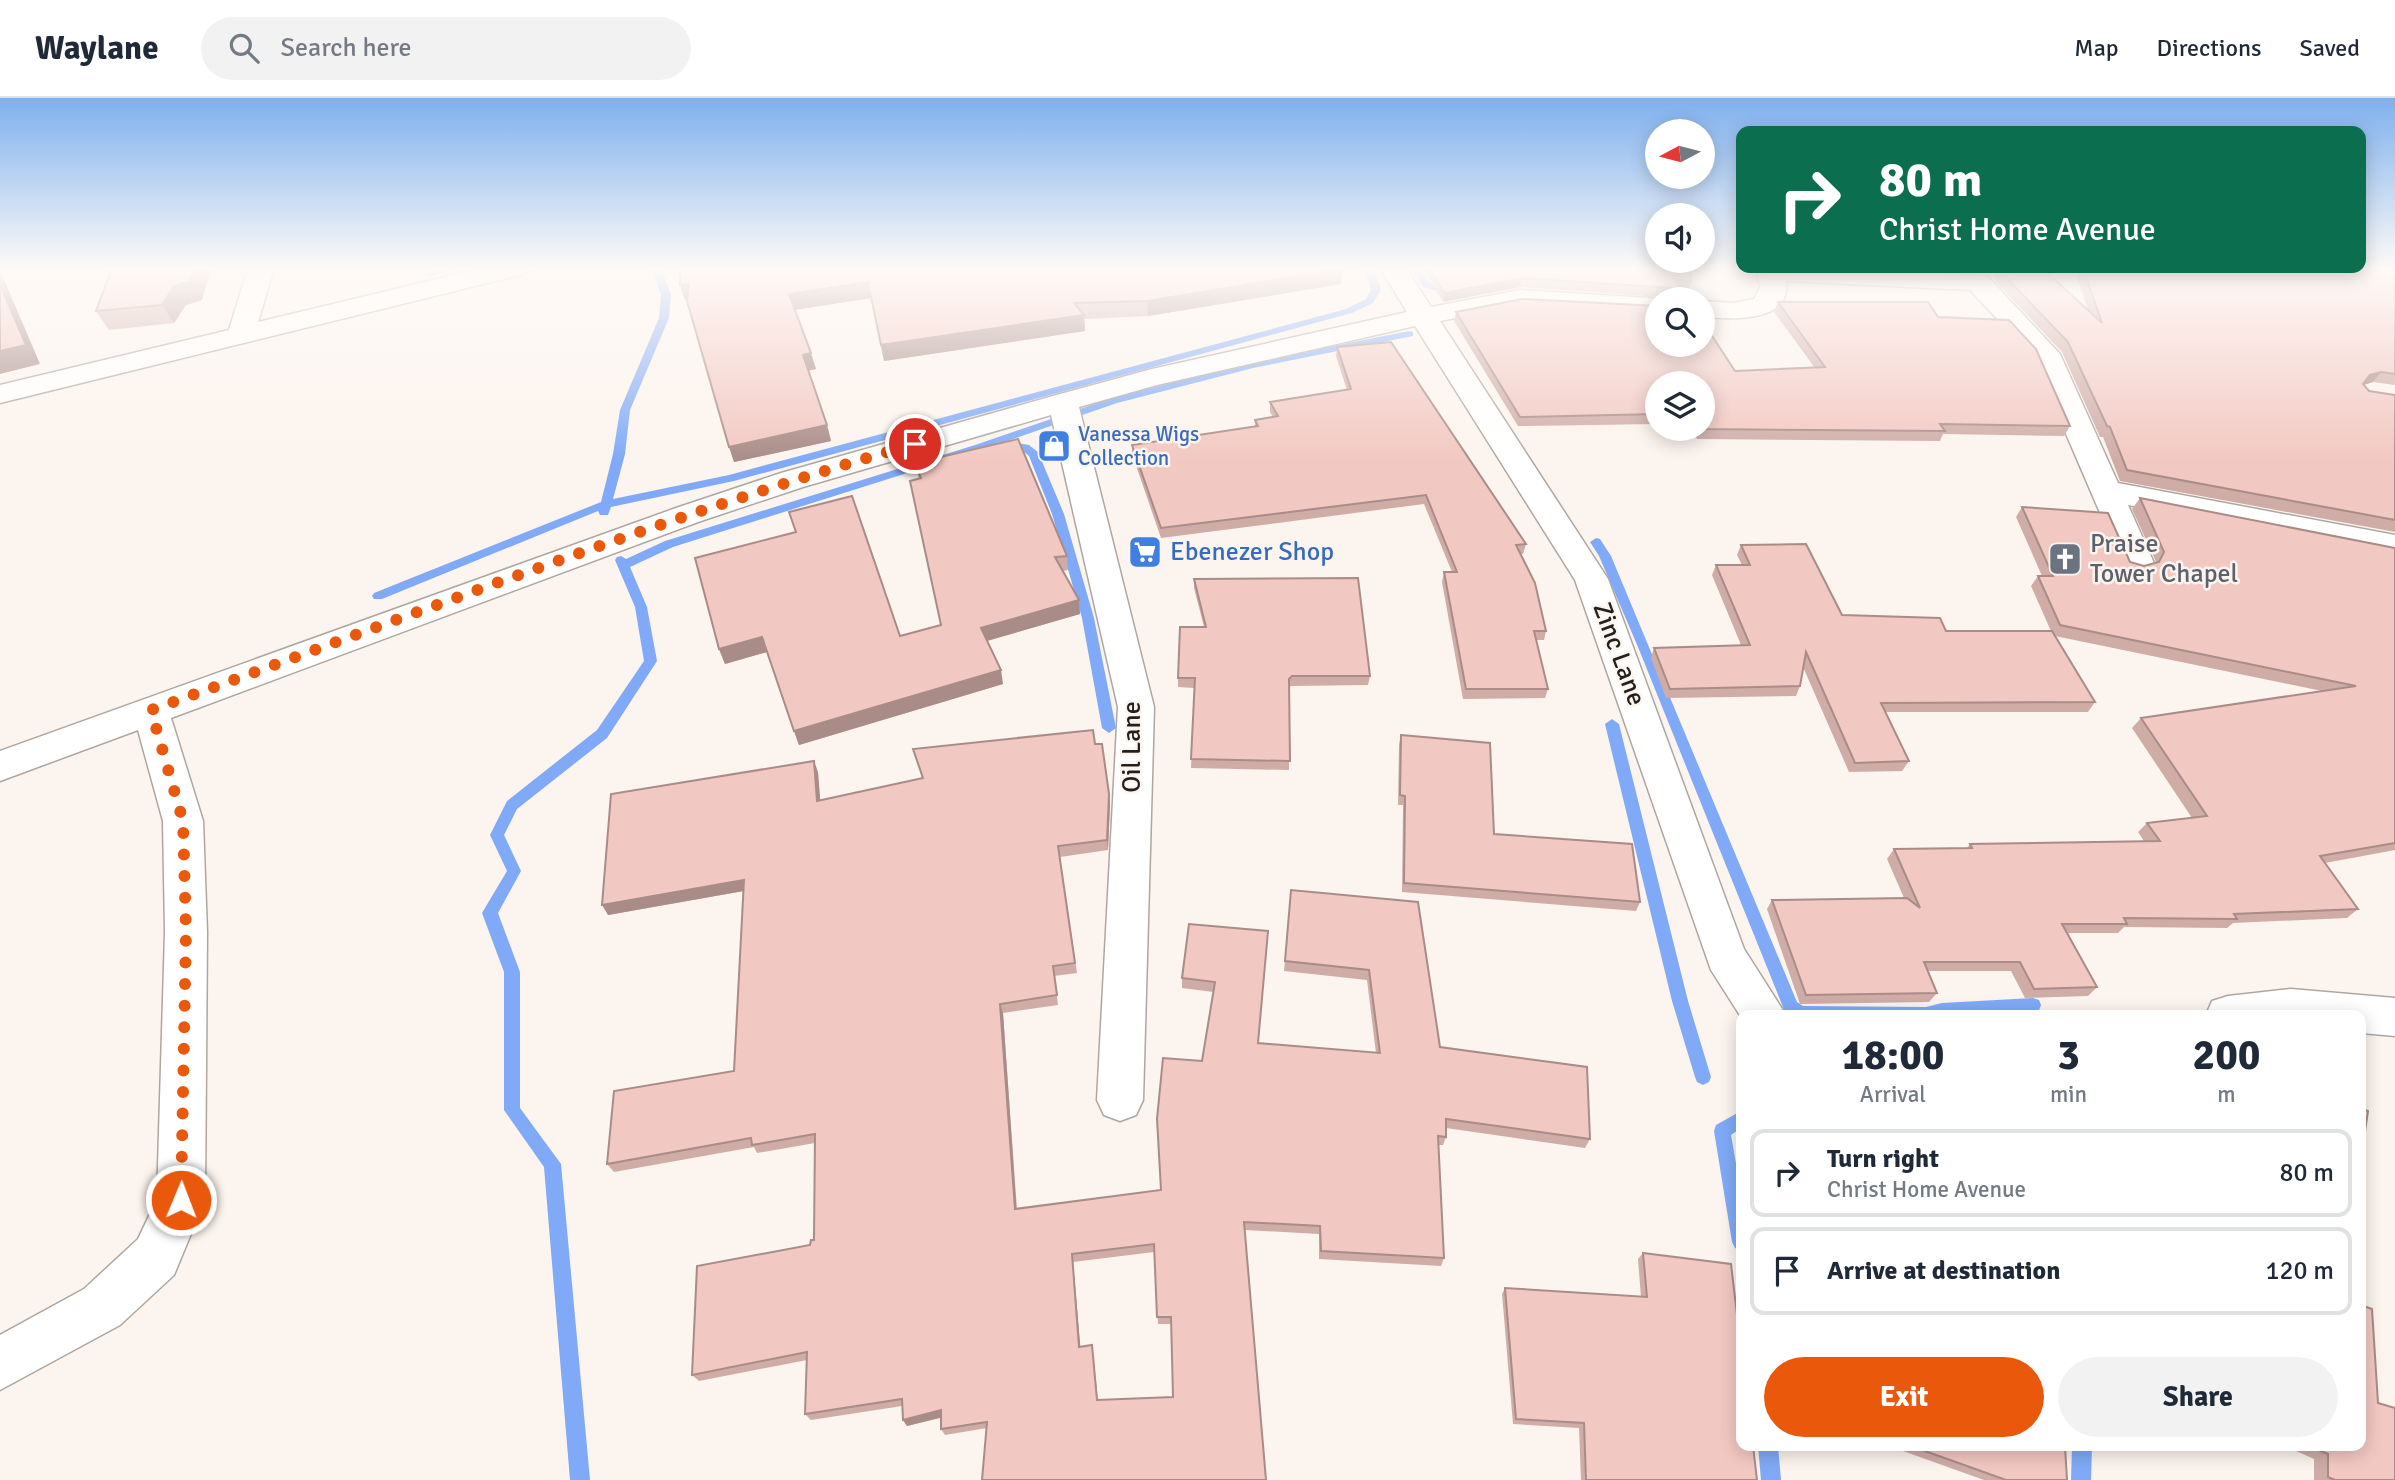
<!DOCTYPE html>
<style>
:root{--surface:#fff;--page:#f2f2f3;--text:#1f2937;--muted:#747a83;--line:#e0e1e3;--accent:#ea580c}
body{margin:0;font-family:Signika,sans-serif;background:var(--page);color:var(--text);height:100vh;display:flex;flex-direction:column;font-size:26px;white-space:nowrap}
*{box-sizing:border-box;margin:0}
p{font-size:23px;color:var(--muted)}
.icon{flex:none;width:38px;height:38px;fill:none;stroke:currentColor;stroke-width:2;stroke-linecap:round;stroke-linejoin:round}
.map{position:relative;flex:1;overflow:hidden}
.side{position:absolute;left:1736px;top:912px;width:630px;height:441px;display:flex;flex-direction:column;background:var(--surface);border-radius:14px;box-shadow:0 4px 18px #0003}
.side>*{flex:none}
.hud{position:absolute;left:1736px;top:28px;width:630px;height:147px;border-radius:14px;box-shadow:0 4px 18px #0003;background:#0b6e4f;color:#fff;overflow:hidden}
.needle{width:46px;rotate:263deg}
.tools{position:absolute;left:1645px;top:21px;display:grid;gap:14px}
.tools a{display:grid;place-items:center;width:70px;height:70px;border-radius:50%;background:var(--surface);box-shadow:0 4px 18px #0003;font-size:35px}
.pin{position:absolute;display:grid;place-items:center;width:60px;height:60px;color:#fff;margin:-30px;border:4px solid #fff;border-radius:50%;box-shadow:0 2px 7px #0007}
.me{position:absolute;width:77px;margin:-38px;rotate:1deg;stroke-linejoin:round;filter:drop-shadow(0 0 5px #0008)}
.turn{display:flex;align-items:center;gap:24px;height:147px;padding:0 28px;font-size:32px}
.turn .icon{width:91px;height:91px;stroke-width:2.5}
.turn b{display:block;font-size:49px;line-height:60px}
.eta{display:flex;justify-content:space-evenly;align-items:center;height:119px;text-align:center}
.eta b{font-size:42px;font-weight:700;line-height:49px}
.button{display:flex;gap:14px;margin-top:auto;padding:14px 28px}
.button a{flex:1;height:80px;border-radius:42px;background:var(--accent);color:#fff;font-size:28px;font-weight:700;line-height:80px;text-align:center}
.button a+a{background:var(--page);color:var(--text)}
ul{padding:0;list-style:none}
li{display:flex;align-items:center;gap:21px;height:88px;margin:0 14px 10px;padding:0 14px;border:4px solid var(--line);border-radius:14px}
li div{flex:1}
li b{display:block;font-size:26px}
li em{font-style:normal}
header{display:flex;align-items:center;gap:42px;box-sizing:border-box;height:98px;padding:0 35px;background:var(--surface);border-bottom:2px solid var(--line)}
header strong{font-size:33px}
nav{display:flex;gap:38px;margin-inline-start:auto;font-size:24px}
.search{width:490px;height:63px;background:var(--page);display:flex;align-items:center;gap:18px;box-sizing:border-box;padding:0 24px;border-radius:38px;color:var(--muted);font-size:26px}
.map>svg:first-child{display:block}
</style>
<header>
<strong>Waylane</strong>
<div class="search"><svg class="icon" aria-label="search" viewBox="0 0 24 24"><circle cx="10" cy="10" r="6"/><path d="M15 15l6 6"/></svg>Search here</div>
<nav><a>Map</a><a>Directions</a><a>Saved</a></nav>
</header>
<div class="map">
<svg width="2395" height="1382" viewBox="0 0 2395 1382">
<rect width="100%" height="100%" fill="#fcf4ee"/>
<g fill="none" stroke-linecap="round" stroke-linejoin="round">
<!-- stream -->
<g fill="#80aaf7" fill-rule="evenodd">
<path d="M443 170H460L429 179 424 176Z"/>
<path d="M531 170H548L509 181 504 178Z"/>
<path d="M651 170H661L671 197 669 220 630 312 625 356 613 401 729 377 1346 211 1366 201 1371 192 1364 170H1374L1381 192 1373 205 1352 215 734 383 611 409 608 417H600L598 413 382 501H374L372 498 374 495 601 404 613 356 620 312 659 220 661 197Z"/>
<path d="M1410 170H1420L1430 185 1455 193 1450 196 1423 189Z"/>
<path d="M1409 233 1413 234V238L1253 270 1117 305 1007 343 1029 347 1038 354 1064 416 1094 520 1116 630 1109 635 1102 630 1082 520 1052 416 1029 358 1022 352 1000 348 999 346 673 449 630 469 647 509 657 563 607 640 517 711 504 737 521 773 498 815 520 874V1010L561 1066 590 1382H570L544 1069 504 1012V874L482 815 507 773 490 737 507 703 597 632 644 563 635 509 615 462 617 459 621 458 626 461 665 443 975 347 1109 301 1252 264Z"/>
<path d="M1596 440 1600 441 1611 458 1797 904 1803 908 1926 909 1942 905 2033 900 2039 902 2041 907 2039 912 1979 917H1790L1785 914 1638 549 1599 458 1590 444Z"/>
<path d="M1612 621 1619 626 1688 903 1711 979 1709 984 1703 987 1697 984 1695 979 1672 903 1605 626Z"/>
<path d="M1741 1013V1030L1731 1037 1741 1094V1153L1735 1150 1732 1144 1714 1033 1716 1027Z"/>
<path d="M1758 1348H1778L1781 1382H1761Z"/>
<path d="M2072 1348H2092L2091 1382H2071Z"/>
</g>
<defs>
<g id="minor">
<path d="M248 170H274L258 224 483 170H528L524 176 0 305V287L229 232Z"/>
<path d="M1380 170H1406L1431 209 1520 192 1666 201H1657V215L1520 208 1440 223 1608 481 1744 851 1786 917H1741V919L1711 872 1575 482 1415 228 1157 287 1079 309 1154 609 1143 1002 1136 1017 1120 1023 1104 1017 1097 1002 1118 609 1051 317 803 389 698 424 171 620 203 723 207 834 205 1102 174 1177 120 1227 0 1292V1237L84 1191 138 1141 157 1101 165 834 163 723 138 632 0 683V653L676 410 781 375 1053 298 1152 271 1407 214Z"/>
<path d="M1760 170H1851L1987 178 2060 256 2118 385 2395 437V459L2128 407 2154 465 2149 473 2137 476 2125 473 2033 259 1970 192 1786 183C1792 226 1729 221 1703 219V203L1733 205 1754 201 1760 189 1757 174Z"/>
<path d="M2291 891 2395 900V938L2361 935V917H2206L2212 903 2228 898Z"/>
</g>
</defs>
<!-- minor casing -->
<use href="#minor" stroke="#aea7a1" stroke-width="3"/>
<!-- minor -->
<use href="#minor" fill="#fff" fill-rule="evenodd"/>
</g>
<!-- wall -->
<g fill="#d0aca7" fill-rule="evenodd">
<path d="M1422 170H1690L1691 184 1688 193 1682 192 1688 201H1660L1661 199 1520 189 1443 204Z"/>
<path d="M1993 170H2042L2088 212 2074 170H2395V287L2373 284 2364 287 2369 293 2395 297V434L2120 383 2103 339H2100L2062 254 1996 184Z"/>
<path d="M1342 171 1341 186 1148 218 1084 221 1085 233 884 263 871 200 795 212 816 271 809 272 827 327 831 343 734 364 688 202H685L680 187Z"/>
<path d="M202 202 186 207 174 225 109 232 96 213Z"/>
<path d="M1778 204 1938 219 2070 328 2064 338 1943 336 1940 343 1697 341 1692 331H1703V285H1657V326L1518 328 1454 223 1456 214 1735 273 1815 270 1774 214Z"/>
<path d="M1337 249 1526 446 1523 456H1520L1546 533 1544 542H1536L1548 591 1545 600 1463 601 1442 484 1444 474H1452L1424 406 1161 440 1132 356V347L1255 329V322L1273 319 1270 314V304L1347 292 1336 258Z"/>
<path d="M915 365 1067 458 1068 472 1063 473 1079 502 1080 516 987 543 1003 586 799 647 767 554 725 566 719 551 795 434 789 414 900 538 941 527 919 381Z"/>
<path d="M2140 400 2395 450V752L2325 765 2358 811 2347 820 2233 825 2227 830 2124 829 2118 835H2068L2097 889 2088 898 2025 900 2011 873H1927L1937 895 1929 904 1800 906 1767 811 1772 802 1904 800 1887 761 1894 751 1967 750 1970 746 2144 743 2138 734 2147 725 2192 720 2132 630 2141 620 2322 593 2055 538 2095 604 2088 614H1885L1909 663 1902 673 1849 674 1803 569 1800 588 1796 598 1666 600 1651 560 1654 550 1741 547 1712 477 1716 467H1742L1737 457 1741 447 1842 517 1946 533H2051L2031 488 2038 478H2042L2016 419 2022 409 2130 464 2144 468 2156 464 2132 411Z"/>
<path d="M1194 481 1370 578 1368 587 1291 588 1289 590V672L1191 670 1194 590 1178 589V580L1204 529 1194 490Z"/>
<path d="M1401 637 1494 736 1640 804 1636 813 1402 794 1403 707H1398L1399 647Z"/>
<path d="M1095 646 1109 696 1110 707 1108 752 1060 759 1077 875 1054 878 1058 907 1003 915 1017 1111 1161 1092 1202 963 1213 894 1182 890V880L1189 826 1258 945 1376 955 1367 882 1284 873 1291 792 1418 804 1440 949 1590 1041 1585 1050 1446 1030V1039L1443 1047H1438L1444 1160 1441 1168 1319 1161V1136L1245 1132 1266 1382 987 1330 945 1337 941 1331V1319L907 1328 903 1322 902 1308 811 1322 805 1316 807 1262 699 1283 692 1277 814 1142 815 1045 757 1055 754 1049 614 1074 607 1066 734 973 744 793 608 817 818 674 820 702 922 680 913 651ZM1154 1154 1158 1226H1171L1173 1299 1098 1302 1093 1254 1080 1249 1073 1164Z"/>
<path d="M1643 1155 1757 1382H1581L1579 1330 1513 1326 1502 1196 1505 1190 1641 1199 1638 1161Z"/>
<path d="M2378 1305 2395 1382H2314V1361L2285 1348H2361Z"/>
<path d="M1889 1348H2065L2067 1382H1984Z"/>
</g>
<!-- shaded-wall -->
<g fill="#a98c88">
<path d="M195 170H211L202 202 186 207 174 225 162 207 174 188Z"/>
<path d="M322 170H340L323 172Z"/>
<path d="M1342 171 1341 186 1148 218 1147 203Z"/>
<path d="M0 172 40 266 0 276Z"/>
<path d="M1522 180 1520 189 1443 204 1444 195Z"/>
<path d="M868 184 871 200 793 212 789 196Z"/>
<path d="M689 186 694 201 685 202 680 187Z"/>
<path d="M1084 217 1085 233 884 263 881 247Z"/>
<path d="M811 255 816 271 807 273 803 257Z"/>
<path d="M2381 274 2373 284 2362 287 2370 277Z"/>
<path d="M827 327 831 343 734 364 729 349Z"/>
<path d="M1079 502 1080 516 983 544 981 530Z"/>
<path d="M762 539 767 554 725 566 719 551Z"/>
<path d="M1001 572 1003 586 799 647 794 633Z"/>
<path d="M814 663 818 674 821 713 817 703Z"/>
<path d="M1109 696 1110 707 1108 752 1107 742Z"/>
<path d="M744 782 749 792 608 817 602 807Z"/>
<path d="M1000 906 1003 915 1017 1119 1015 1111Z"/>
<path d="M1072 1156 1073 1164 1081 1256 1079 1249Z"/>
<path d="M941 1312 944 1319 907 1328 903 1322Z"/>
</g>
<!-- building -->
<g fill="#f2c8c2" stroke="#a98c88" stroke-width="2" fill-rule="evenodd">
<path d="M112 170H195L190 183 174 188 162 207 96 213Z"/>
<path d="M680 170H1342V171L1147 203 1074 205 1084 217 881 247 868 184 789 196 811 255 803 257 827 327 729 349 687 203 689 186 680 187Z"/>
<path d="M1429 170H1690L1691 184 1675 181 1688 201H1662V194L1671 193V190L1522 180 1444 195Z"/>
<path d="M2000 170H2042L2102 225 2083 170H2395V276L2381 274 2370 277 2363 286 2369 293 2395 297V422L2127 372 2110 329 2107 328 2068 244 2001 174Z"/>
<path d="M0 187 26 247 0 253Z"/>
<path d="M1522 201 1657 208V247H1703V224L1735 273 1825 269 1778 204H1928L1938 219 2009 222 2036 251 2070 328 1940 326 1945 333 1700 331H1703V285H1657V316L1520 319 1456 214Z"/>
<path d="M1391 244 1526 446 1516 447 1535 485 1546 533H1534L1548 591H1466L1444 474H1457L1426 397 1161 430 1132 347 1258 328 1255 322 1278 318 1270 304 1351 291 1337 249Z"/>
<path d="M1018 341 1067 458 1055 459 1079 502 981 530 1001 572 794 633 762 539 719 551 695 460 796 434 789 414 852 398 900 538 941 527 910 383 921 380 915 365Z"/>
<path d="M2140 400 2395 450V745L2320 758 2358 811 2234 816 2237 821 2124 820 2127 826H2062L2097 889 2034 891 2020 864H1924L1937 895 1806 897 1772 802 1907 800 1920 810 1894 751 1972 750 1970 746 2160 743 2147 725 2207 718 2141 620 2356 588 2060 527 2038 478H2053L2022 409 2108 415 2130 464 2144 468 2159 464 2164 454Z"/>
<path d="M1806 446 1842 517 1940 520 1946 533H2052L2095 604 1881 605 1909 663 1855 665 1806 554 1800 588 1670 591 1654 550 1750 547 1716 467H1750L1741 447Z"/>
<path d="M1358 480 1370 578H1292L1289 581 1290 663 1191 661 1195 580H1178L1180 529H1206L1194 481Z"/>
<path d="M1093 632 1095 646H1102L1109 696 1107 742 1058 748 1075 865 1053 868 1057 897 1000 906 1015 1111 1161 1092 1157 1021 1163 960 1202 963 1215 884 1182 880 1189 826 1268 833 1258 945 1380 955 1369 872 1285 863 1291 792 1418 804 1440 949 1587 969 1590 1041 1446 1021V1039L1438 1038 1444 1160 1321 1153 1320 1128 1244 1124 1266 1382H982L987 1324 941 1331V1312L903 1322 902 1301 805 1316 807 1254 692 1277 697 1168 810 1147 811 1142H814L815 1036 752 1047 751 1040 607 1066 614 993 734 973 744 782 602 807 611 696 814 663 817 703 923 680 913 651ZM1154 1146 1157 1219H1171L1173 1299 1097 1302 1092 1247 1079 1249 1072 1156Z"/>
<path d="M1401 637 1490 645 1494 736 1632 746 1640 804 1404 785 1405 698 1400 697Z"/>
<path d="M2361 1010 2368 1013 2361 1060Z"/>
<path d="M1643 1155 1731 1166 1741 1250V1348H1753L1757 1382H1586L1584 1325 1516 1321 1505 1190 1647 1199Z"/>
<path d="M2361 1207 2372 1211 2378 1305 2395 1310V1382H2335L2328 1379V1356L2309 1348H2361Z"/>
<path d="M1911 1348H2065L2067 1382H2006Z"/>
</g>
<!-- sky -->
<linearGradient id="sky" x2="0" y2="1"><stop stop-color="#7eb0ee"/><stop offset="0.47" stop-color="#fefaf7"/><stop offset="1" stop-color="#fefaf7" stop-opacity="0"/></linearGradient>
<rect width="2395" height="363" fill="url(#sky)"/>
<g fill="none" stroke-linecap="round" stroke-linejoin="round">
<!-- route -->
<path stroke="#ea580c" stroke-width="12" stroke-dasharray="0 21.6" d="M181 1102 186 834 183 723 151 612C404 521 656 420 915 346"/>
</g>
<!-- icons -->
<defs>
<symbol id="shop-square" viewBox="-11 -11 22 22"><rect x="-9" y="-9" width="18" height="18" rx="4" fill="#3f7fe0" stroke="#fcf4ee"/><path d="M-5-2.5h2.3a2.7 3.5 0 0 1 5.4 0H5L5.5 6h-11ZM-1.5-2.5h3a1.5 2.3 0 0 0-3 0Z" fill="#fff"/></symbol>
<symbol id="supermarket-square" viewBox="-11 -11 22 22"><rect x="-9" y="-9" width="18" height="18" rx="4" fill="#3f7fe0" stroke="#fcf4ee"/><path d="M-6-5.5h2.5l.6 2H6L4.5 2H-2.5L-4.4-4H-6ZM-1.5 3.2a1.3 1.3 0 1 0 .1 0ZM3 3.2a1.3 1.3 0 1 0 .1 0Z" fill="#fff"/></symbol>
<symbol id="church-square" viewBox="-11 -11 22 22"><rect x="-9" y="-9" width="18" height="18" rx="4" fill="#6b7280" stroke="#fcf4ee"/><path d="M-1.2-6h2.4v3.5h3.3v2.4h-3.3V6h-2.4V-.1h-3.3v-2.4h3.3Z" fill="#fff"/></symbol>
</defs>
<g fill-rule="evenodd">
<use href="#shop-square" x="1035" y="329" width="38" height="38"/>
<use href="#supermarket-square" x="1126" y="435" width="38" height="38"/>
<use href="#church-square" x="2046" y="442" width="38" height="38"/>
</g>
<g text-anchor="middle" dominant-baseline="central" stroke-width="5" stroke-linejoin="round" paint-order="stroke">
<!-- far-shop labels -->
<g font-size="21" fill="#366cbe" stroke="#fcf4ee" text-anchor="start">
<text x="1078" y="336">Vanessa Wigs<tspan x="1078" dy="24">Collection</tspan></text>
</g>
<!-- worship labels -->
<g font-size="26" fill="#5b616d" stroke="#fcf4ee" text-anchor="start">
<text x="2090" y="446">Praise<tspan x="2090" dy="30">Tower Chapel</tspan></text>
</g>
<!-- shop labels -->
<g font-size="26" fill="#366cbe" stroke="#fcf4ee" text-anchor="start">
<text x="1170" y="454">Ebenezer Shop</text>
</g>
<!-- street labels -->
<g font-size="26" fill="#221f1d" stroke="#fcf4ee">
<text transform="translate(1619 556) rotate(70)">Zinc Lane</text>
<text transform="translate(1132 649) rotate(-90)">Oil Lane</text>
</g>
</g>
</svg>
<div class="tools">
<a><svg class="needle" viewBox="-14 -14 28 28"><path d="M0-13l5 13h-10z" fill="#e53935"/><path d="M0 13l5-13h-10z" fill="#747a83"/></svg></a>
<a><svg class="icon" aria-label="sound" viewBox="0 0 24 24"><path d="M4 9h4l5-4v14l-5-4H4zM17 9q2 3 0 6"/></svg></a>
<a><svg class="icon" aria-label="search" viewBox="0 0 24 24"><circle cx="10" cy="10" r="6"/><path d="M15 15l6 6"/></svg></a>
<a><svg class="icon" aria-label="layers" viewBox="0 0 24 24"><path d="M12 4l9 5-9 5-9-5zM3 14l9 5 9-5"/></svg></a>
</div>
<div class="pin" style="left:915px;top:346px;background:#d93025"><svg class="icon" aria-label="arrive" viewBox="0 0 24 24"><path d="M6 21V4h12l-3 4 3 4H6"/></svg></div>
<svg class="me" style="left:181px;top:1102px" viewBox="-20 -20 40 40"><circle r="17" fill="#ea580c" stroke="#fff" stroke-width="3"/><path d="M0-11L8 9 0 5-8 9z" fill="#fff"/></svg>
<div class="hud">
<div class="turn"><svg class="icon" aria-label="right" viewBox="0 0 24 24"><path d="M7 20v-9h11M14 6l5 5-5 5"/></svg><div><b>80 m</b>Christ Home Avenue</div></div>
</div>
<section class="side">
<div class="eta">
<div><b>18:00</b><p>Arrival</p></div>
<div><b>3</b><p>min</p></div>
<div><b>200</b><p>m</p></div>
</div>
<ul>
<li><svg class="icon" aria-label="right" viewBox="0 0 24 24"><path d="M7 20v-9h11M14 6l5 5-5 5"/></svg><div><b>Turn right</b><p>Christ Home Avenue</p></div><em>80 m</em></li>
<li><svg class="icon" aria-label="arrive" viewBox="0 0 24 24"><path d="M6 21V4h12l-3 4 3 4H6"/></svg><div><b>Arrive at destination</b></div><em>120 m</em></li>
</ul>
<div class="button"><a>Exit</a><a>Share</a></div>
</section>
</div>
